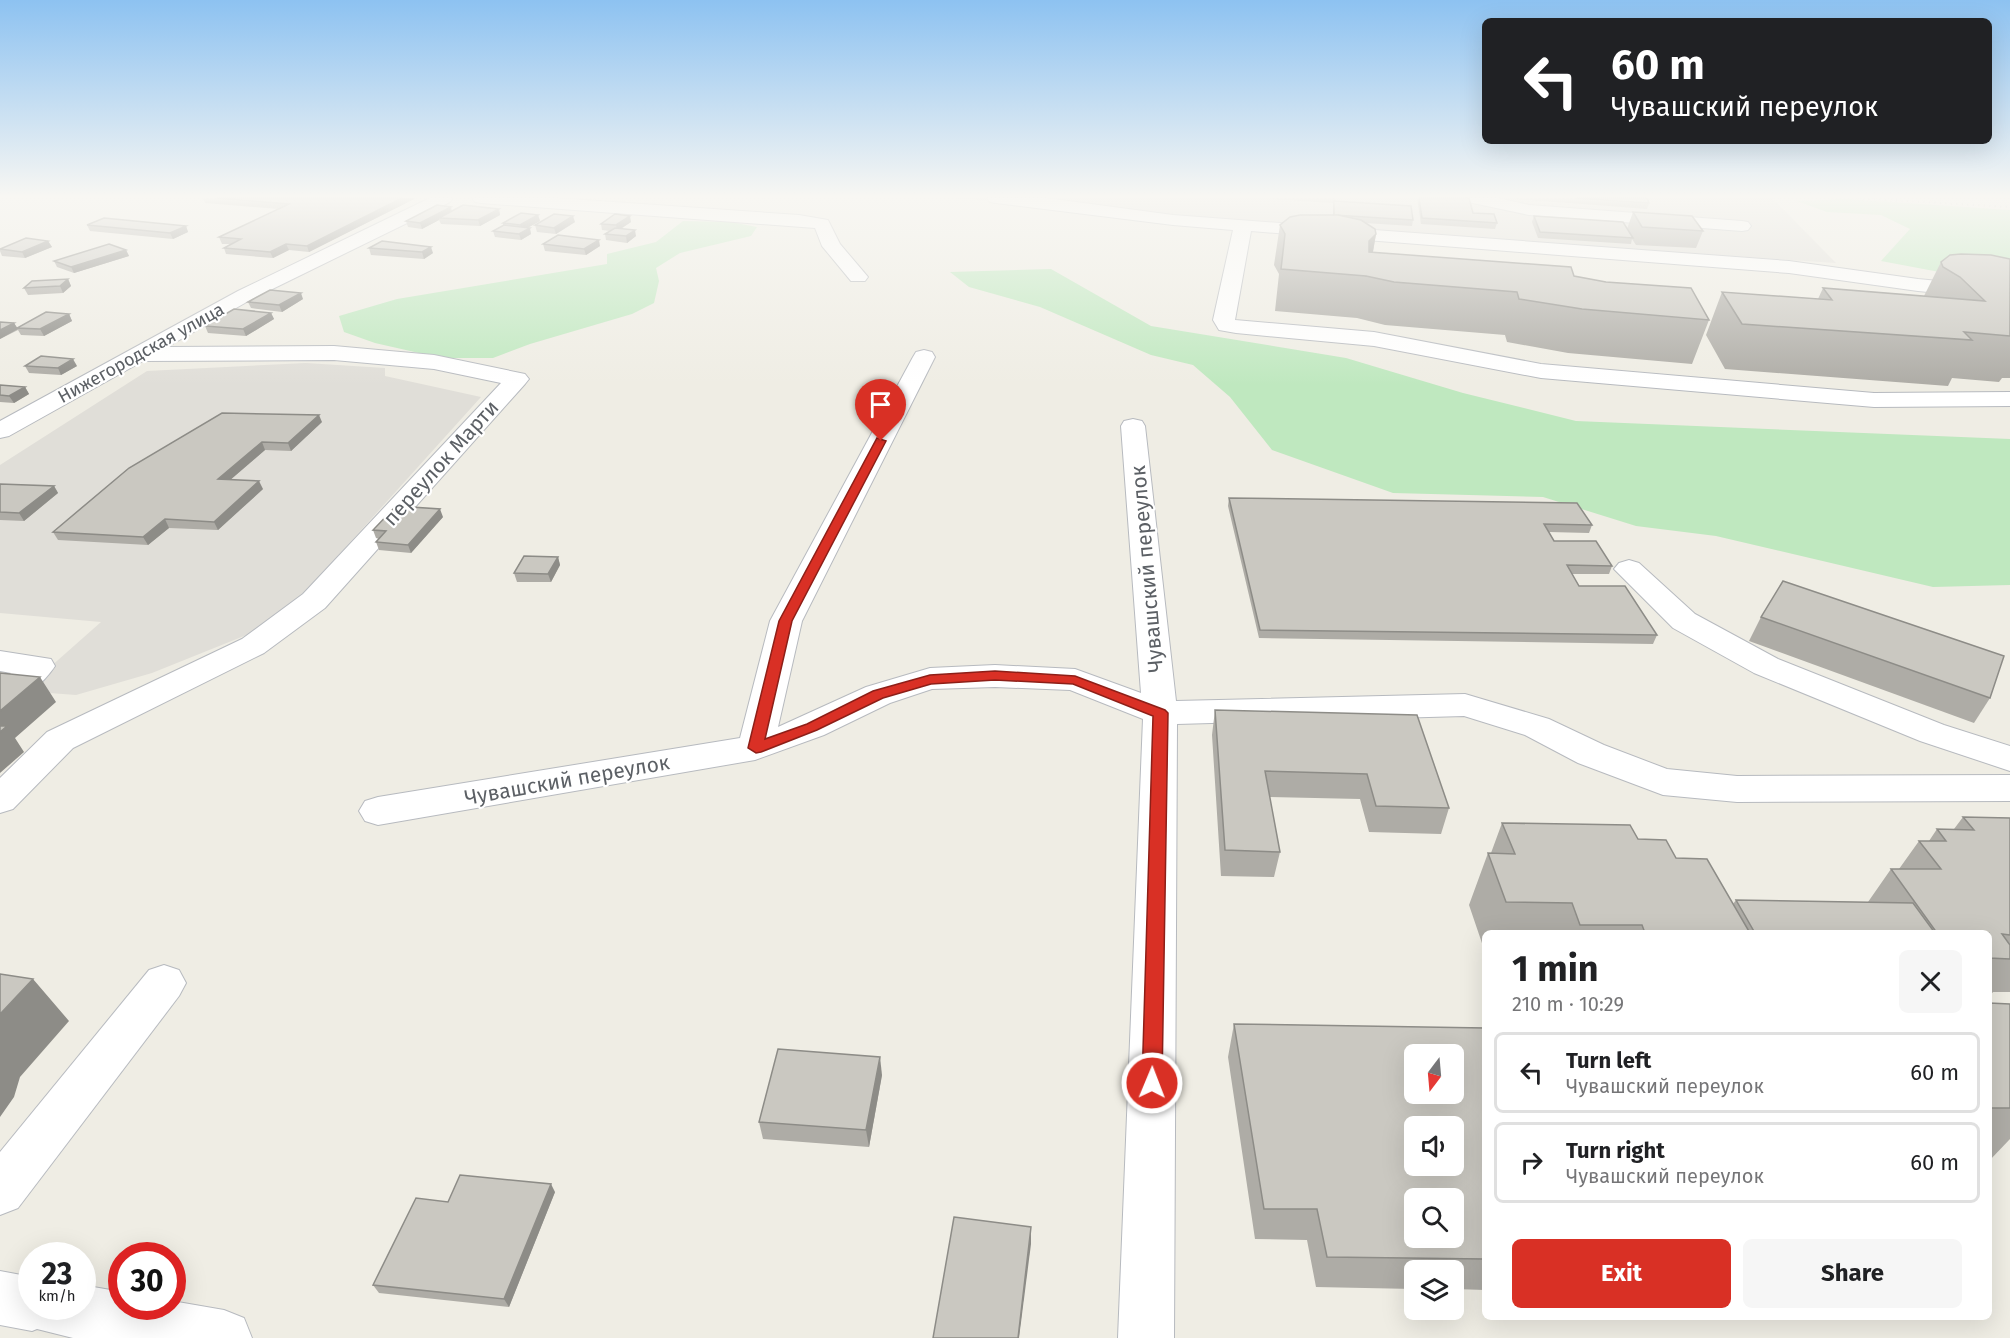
<!DOCTYPE html>
<meta charset="utf-8">
<style>
:root{--surface:#fff;--page:#f6f6f6;--text:#202124;--muted:#757577;--line:#e0e0e0;--accent:#d93025}
body{margin:0;font-family:"Fira Sans",sans-serif;background:var(--page);color:var(--text);height:100vh;display:flex;flex-direction:column;font-size:22px;white-space:nowrap}
*{box-sizing:border-box;margin:0}
p{font-size:20px;color:var(--muted)}
.icon{flex:none;width:33px;height:33px;fill:none;stroke:currentColor;stroke-width:2;stroke-linecap:round;stroke-linejoin:round}
.map{position:relative;flex:1;overflow:hidden}
.panel{position:absolute;left:1482px;top:930px;width:510px;height:390px;display:flex;flex-direction:column;background:var(--surface);border-radius:9px;box-shadow:0 6px 24px #0002}
.panel>*{flex:none}
.top-card{position:absolute;left:1482px;top:18px;width:510px;height:126px;border-radius:9px;box-shadow:0 6px 24px #0002;background:#202124;color:#fff;overflow:hidden}
.needle{width:39px;rotate:196deg}
.buttons{position:absolute;left:1404px;top:1044px;display:grid;gap:12px}
.buttons a{display:grid;place-items:center;width:60px;height:60px;border-radius:9px;background:var(--surface);box-shadow:0 6px 24px #0002;font-size:30px}
.speed{position:absolute;left:18px;top:1242px;display:flex;gap:12px;font-size:30px;font-weight:700;text-align:center}
.speed>*{display:grid;place-content:center;width:78px;height:78px;border-radius:50%;background:var(--surface);box-shadow:0 6px 24px #0002;line-height:1}
.speed small{font-size:15px;font-weight:400}
.speed .limit{border:9px solid #d22;background:#fff;color:#111}
.pin{position:absolute;display:grid;place-items:center;width:51px;height:51px;color:#fff;margin:-62px -26px;border-radius:50% 50% 50% 0;rotate:-45deg;box-shadow:0 0 6px #0007}
.pin .icon{rotate:45deg}
.me{position:absolute;width:66px;margin:-33px;rotate:1deg;stroke-linejoin:round;filter:drop-shadow(0 0 4px #0008)}
.turn{display:flex;align-items:center;gap:21px;height:126px;padding:0 30px;font-size:27px}
.turn .icon{width:78px;height:78px;stroke-width:2.5}
.turn b{display:block;font-size:42px;line-height:51px}
.round{display:grid;place-items:center;flex:none;width:63px;height:63px;border-radius:9px;background:var(--page)}
.headline{display:flex;align-items:center;justify-content:space-between;height:102px;padding:0 30px}
h1{font-size:36px;font-weight:700;line-height:45px}
.cta{display:flex;gap:12px;margin-top:auto;padding:12px 30px}
.cta a{flex:1;height:69px;border-radius:9px;background:var(--accent);color:#fff;font-size:24px;font-weight:700;line-height:69px;text-align:center}
.cta a+a{background:var(--page);color:var(--text)}
ul{padding:0;list-style:none}
li{display:flex;align-items:center;gap:18px;height:81px;margin:0 12px 9px;padding:0 18px;border:3px solid var(--line);border-radius:9px}
li div{flex:1}
li b{display:block;font-size:22px}
li em{font-style:normal}
.map>svg:first-child{display:block}
</style>
<div class="map">
<svg width="2010" height="1338" viewBox="0 0 2010 1338">
<rect width="100%" height="100%" fill="#efede4"/>
<!-- industrial -->
<g fill="#e0ded8">
<path d="M953 198H1772L1836 263 1454 238Z"/>
<path d="M306 363 385 368V376L481 397 299 599 249 634 152 673 76 695 23 691 101 622 0 613V465L147 371Z"/>
</g>
<!-- green -->
<g fill="#bfe8bf">
<path d="M1846 199 2010 210V277L1950 274 1881 261 1910 229 1881 215 1827 212 1797 201Z"/>
<path d="M683 221 731 222 757 227 751 236 680 253 656 268 659 281 654 303 632 314 530 344 493 358H441L375 343 344 332 339 316 397 299 607 264V254L656 242Z"/>
<path d="M1051 269 1151 326 1346 358 1463 393 1576 421 2010 439V585L1933 587 1716 536 1636 526 1543 497 1393 493 1272 450 1230 397 1193 365 1151 355 1040 307 969 287 950 272Z"/>
</g>
<g fill="none" stroke-linecap="round" stroke-linejoin="round">
<defs>
<g id="minor">
<path d="M430 198H453L450 202 252 299 167 347 334 346 434 355 525 374 529 379 525 384 325 608 264 653 73 748 13 809 0 813V778L47 732 242 639 303 594 501 383 434 369 334 360 143 361 9 436 0 438V421L238 291Z"/>
<path d="M472 198H556L799 215 828 220 840 244 868 277 865 281H851L822 246 815 228 481 203 475 202Z"/>
<path d="M987 198H1046L1173 215 1789 261 1918 279 2010 288V300L1918 291 1789 273 1251 231 1235 320 1374 332 1541 364 1874 393 2010 392V406L1874 407 1541 378 1374 346 1236 333 1219 330 1213 320 1233 230 1173 225 996 203 990 202Z"/>
<path d="M1465 198H1498L1529 205 1742 221 1748 222 1751 226 1748 230 1742 231 1529 215 1468 202Z"/>
<path d="M924 350 932 352 935 357 802 621 778 727 866 687 930 668 995 665 1075 669 1141 693 1121 426 1124 421 1133 419 1142 421 1145 426 1176 701 1465 694 1549 719 1604 745 1667 769 1737 776 2010 775V801L1737 802 1663 795 1578 763 1525 735 1464 716 1177 724 1174 1338H1118L1143 719 1070 690 995 687 932 689 890 703 824 735 755 760 378 825 365 821 359 811 365 801 378 797 740 738 770 621 913 357 916 352Z"/>
<path d="M1629 560 1639 563 1695 614 1778 659 1944 725 2010 746V771L1920 741 1754 673 1673 628 1614 569 1619 563Z"/>
<path d="M0 651 51 659 55 666C46 680 17 709 0 706V682L11 673 0 671Z"/>
<path d="M164 965 179 970 186 983 179 996 18 1208 0 1215V1152L149 970Z"/>
<path d="M0 1271 32 1277V1306H82V1285L122 1292V1306H172V1301L224 1310 244 1318 252 1338H73L37 1329 32 1331 0 1325Z"/>
</g>
</defs>
<!-- minor casing -->
<use href="#minor" stroke="#b7babf" stroke-width="2"/>
<!-- minor -->
<use href="#minor" fill="#fff" fill-rule="evenodd"/>
<!-- rail -->
<path stroke="#b5b6b6" stroke-width="2" stroke-dasharray="1 4.5" stroke-linecap="butt" d="M1852 198 2010 207"/>
</g>
<!-- wall -->
<g fill="#aeaca6">
<path d="M203 198H416L309 252 289 250 273 258 226 254 224 248 230 244H222L219 237 279 209 205 203Z"/>
<path d="M1258 198H1336L1335 201 1413 220 1412 226 1365 223 1376 234 1373 252 1574 276 1709 320 1692 364 1568 353 1507 342 1505 335 1385 325 1357 318 1275 311 1279 274 1274 265 1280 225 1333 215V203Z"/>
<path d="M1417 198H1469L1473 213 1497 223 1495 229 1421 224Z"/>
<path d="M1503 198H1647L1649 203 1647 209Z"/>
<path d="M499 209 500 215 480 226 441 224 439 220 422 229 408 227 406 221 452 211Z"/>
<path d="M1633 212 1703 231 1696 248 1636 245 1632 239 1631 244 1538 238 1532 222 1534 216 1627 229Z"/>
<path d="M538 215 540 221 529 227 531 234 521 240 495 237 493 231 503 225V223Z"/>
<path d="M575 222 556 234 537 232 535 225Z"/>
<path d="M631 222 621 229 636 236 627 243 606 240 605 234 610 231 602 230 601 224Z"/>
<path d="M87 225 186 226 188 232 173 239 90 231Z"/>
<path d="M48 241 52 247 25 258 2 256 0 251V249Z"/>
<path d="M543 244 600 246 586 255 545 251Z"/>
<path d="M369 248 433 253 424 259 371 255Z"/>
<path d="M126 250 129 256 74 273 57 267 54 261Z"/>
<path d="M2010 259V378H2002L1999 382 1952 378 1948 386 1725 369 1706 335 1722 292 1818 299 1823 288 1924 296 1941 262Z"/>
<path d="M68 279 71 286 63 293 28 295 24 288Z"/>
<path d="M303 299 282 312 251 308 248 302Z"/>
<path d="M271 313 274 319 246 336 208 333 205 326Z"/>
<path d="M69 314 72 321 44 336 21 335 18 330 0 339V322L14 323 17 328Z"/>
<path d="M25 366H77L61 375 29 373Z"/>
<path d="M0 385 25 387 29 394 14 403 0 402Z"/>
<path d="M322 422 291 451 265 450 230 480 263 489 218 530 169 528 148 545 58 540 53 532 129 468Z"/>
<path d="M0 484 54 486 58 493 24 521 0 520Z"/>
<path d="M1229 498 1592 525 1589 533 1549 532 1554 541 1612 566 1609 574H1572L1579 586 1657 635 1653 644 1259 638 1228 506Z"/>
<path d="M443 517 411 553 379 550 376 542 379 539 376 538 373 530Z"/>
<path d="M558 557 560 565 551 582H517L514 573Z"/>
<path d="M1761 617 1990 698 1974 723 1749 641Z"/>
<path d="M1215 710 1449 808 1441 834 1369 832 1360 799 1269 797 1280 852 1274 877 1221 876 1212 735Z"/>
<path d="M1963 817 2010 818V992H1993L1989 997V933H1485V952L1469 905 1488 853H1491L1502 823 1638 839 1676 858 1733 904 1736 900 1868 902 1891 869H1899L1919 841H1929L1937 829H1954Z"/>
<path d="M1989 1003 2010 1004V1139L1989 1161Z"/>
<path d="M1234 1024 1485 1028V1290L1454 1289V1270H1414V1289L1316 1287 1307 1240 1255 1239 1228 1057Z"/>
<path d="M882 1075 869 1147 763 1139 759 1122Z"/>
<path d="M555 1192 509 1307 379 1293 373 1285 448 1202Z"/>
</g>
<!-- shaded-wall -->
<g fill="#8d8c87">
<path d="M402 198H416L309 252 307 246Z"/>
<path d="M451 207 452 213 439 218V220L422 229 420 223Z"/>
<path d="M499 209 500 215 480 226 478 220Z"/>
<path d="M538 215 540 221 522 231 520 225Z"/>
<path d="M573 216 575 222 556 234 554 228Z"/>
<path d="M630 216 631 222 617 231 616 225Z"/>
<path d="M186 226 188 232 173 239 170 233Z"/>
<path d="M530 228 531 234 521 240 519 234Z"/>
<path d="M635 230 636 236 627 243 626 236Z"/>
<path d="M1376 234 1369 274 1365 277 1369 241Z"/>
<path d="M599 240 600 246 586 255 584 249Z"/>
<path d="M48 241 52 247 25 258 22 252Z"/>
<path d="M286 244 289 250 273 258 270 252Z"/>
<path d="M431 247 433 253 424 259 422 252Z"/>
<path d="M126 250 129 256 74 273 71 267Z"/>
<path d="M68 279 71 286 63 293 60 286Z"/>
<path d="M301 293 303 299 282 312 279 305Z"/>
<path d="M271 313 274 319 246 336 243 329Z"/>
<path d="M69 314 72 321 44 336 40 329Z"/>
<path d="M14 323 18 329 0 339V330Z"/>
<path d="M73 359 77 366 61 375 58 368Z"/>
<path d="M25 387 29 394 14 403 9 396Z"/>
<path d="M319 415 322 422 291 451 288 443Z"/>
<path d="M262 442 265 450 222 487 218 479Z"/>
<path d="M259 481 263 489 218 530 214 522Z"/>
<path d="M54 486 58 493 24 521 19 513Z"/>
<path d="M440 509 443 517 411 553 408 545Z"/>
<path d="M165 519 169 528 148 545 143 537Z"/>
<path d="M558 557 560 565 551 582 548 574Z"/>
<path d="M40 677 56 702 15 738 24 752 0 773V711Z"/>
<path d="M33 979 69 1021 20 1077 14 1097 0 1117V1014Z"/>
<path d="M880 1057 882 1075 869 1147 866 1130Z"/>
<path d="M551 1184 555 1192 509 1307 504 1299Z"/>
<path d="M1031 1227V1244L1019 1338H1018Z"/>
</g>
<!-- building -->
<g fill="#cac8c1" stroke="#8d8c87" stroke-width="1.5" fill-rule="evenodd">
<path d="M216 198H402L307 246 286 244 270 252 224 248 241 239 219 237 289 204Z"/>
<path d="M1419 198H1469L1473 213 1494 214 1497 223 1422 218Z"/>
<path d="M1576 198H1647L1649 203Z"/>
<path d="M1334 201 1411 206 1413 220 1334 215Z"/>
<path d="M437 205 451 207 420 223 406 221Z"/>
<path d="M463 205 499 209 478 220 439 218Z"/>
<path d="M1633 212 1692 216 1703 231 1642 227Z"/>
<path d="M521 213 538 215 520 225 503 223Z"/>
<path d="M554 214 573 216 554 228 535 225Z"/>
<path d="M615 214 630 216 616 225 601 224Z"/>
<path d="M1300 215H1338L1361 220 1375 229 1376 234 1369 241V252L1571 267 1574 276 1606 282 1691 288 1709 320 1582 309 1519 299 1517 292 1394 282 1366 276 1281 269 1285 234 1280 225 1290 217Z"/>
<path d="M1534 216 1623 222 1633 238 1540 232Z"/>
<path d="M104 218 186 226 170 233 87 225Z"/>
<path d="M504 225 530 228 519 234 493 231Z"/>
<path d="M615 228 635 230 626 236 605 234Z"/>
<path d="M558 235 599 240 584 249 543 244Z"/>
<path d="M26 238 48 241 22 252 0 249Z"/>
<path d="M382 241 431 247 422 252 369 248Z"/>
<path d="M109 244 126 250 71 267 54 261Z"/>
<path d="M1961 254 1991 255 2010 259V336L1964 332 1972 340 1742 324 1722 292 1832 300 1823 288 1985 301 1960 277 1943 267 1941 262 1950 255Z"/>
<path d="M68 279 60 286 24 288 32 281Z"/>
<path d="M270 290 301 293 279 305 248 302Z"/>
<path d="M234 309 271 313 243 329 205 326Z"/>
<path d="M46 312 69 314 40 329 17 328Z"/>
<path d="M0 322 14 323 0 330Z"/>
<path d="M41 356 73 359 58 368 25 366Z"/>
<path d="M0 385 25 387 9 396 0 395Z"/>
<path d="M222 413 319 415 288 443 262 442 218 479 259 481 214 522 165 519 143 537 53 532 129 468Z"/>
<path d="M0 484 54 486 19 513 0 512Z"/>
<path d="M1229 498 1577 503 1592 525 1544 524 1554 541H1596L1612 566 1567 565 1579 586H1625L1657 635 1260 630Z"/>
<path d="M396 506 440 509 408 545 376 542 386 531 373 530Z"/>
<path d="M524 556 558 557 548 574 514 573Z"/>
<path d="M1783 581 2004 656 1990 698 1761 617Z"/>
<path d="M0 673 40 677 0 711Z"/>
<path d="M1215 710 1417 715 1449 808 1376 806 1367 774 1265 771 1280 852 1225 850Z"/>
<path d="M0 726H7L0 732Z"/>
<path d="M1963 817 2010 818V935L2002 934 2010 945V959L1989 958V933H1937L1891 869H1941L1919 841H1946L1937 829 1974 830Z"/>
<path d="M1502 823 1630 825 1638 839 1666 840 1676 858 1707 859 1750 933H1645L1642 925H1580L1572 903 1506 902 1488 853 1515 854Z"/>
<path d="M1736 900 1913 903 1935 933H1755Z"/>
<path d="M0 974 33 979 0 1014Z"/>
<path d="M1989 1003 2010 1004V1108H1989Z"/>
<path d="M1234 1024 1485 1028V1259L1327 1257 1317 1209H1264ZM1414 1054H1454V1094H1414ZM1414 1126H1454V1166H1414ZM1414 1198H1454V1238H1414Z"/>
<path d="M778 1049 880 1057 866 1130 759 1122Z"/>
<path d="M460 1175 551 1184 504 1299 373 1285 416 1198 448 1202Z"/>
<path d="M954 1217 1031 1227 1018 1338H933Z"/>
</g>
<!-- sky -->
<linearGradient id="sky" x2="0" y2="1"><stop stop-color="#8dc2f1"/><stop offset="0.51" stop-color="#f8f7f3"/><stop offset="1" stop-color="#f8f7f3" stop-opacity="0"/></linearGradient>
<rect width="2010" height="385" fill="url(#sky)"/>
<!-- route -->
<path fill="#d93025" stroke="#8d1f18" stroke-width="1.5" d="M877 438 886 441 792 621 765 739 807 724 873 691 930 675 995 671 1075 676 1165 710 1168 713 1162 1083 1159 1090 1152 1092 1145 1090 1142 1083 1153 716 1073 684 995 680 931 684 883 698 817 730 761 752 756 753 748 748 779 621Z"/>
<g text-anchor="middle" dominant-baseline="central" stroke-width="4.5" stroke-linejoin="round" paint-order="stroke">
<!-- far-street labels -->
<g font-size="18" fill="#5c6065" stroke="#fff">
<text transform="translate(141 353) rotate(-29)">Нижегородская улица</text>
</g>
<!-- street labels -->
<g font-size="21" fill="#5c6065" stroke="#fff">
<text transform="translate(441 463) rotate(-48)">переулок Марти</text>
<text transform="translate(1147 569) rotate(-95)">Чувашский переулок</text>
<text transform="translate(567 780) rotate(-10)">Чувашский переулок</text>
</g>
</g>
</svg>
<div class="buttons">
<a><svg class="needle" viewBox="-14 -14 28 28"><path d="M0-13l5 13h-10z" fill="#e53935"/><path d="M0 13l5-13h-10z" fill="#757577"/></svg></a>
<a><svg class="icon" aria-label="sound" viewBox="0 0 24 24"><path d="M4 9h4l5-4v14l-5-4H4zM17 9q2 3 0 6"/></svg></a>
<a><svg class="icon" aria-label="search" viewBox="0 0 24 24"><circle cx="10" cy="10" r="6"/><path d="M15 15l6 6"/></svg></a>
<a><svg class="icon" aria-label="layers" viewBox="0 0 24 24"><path d="M12 4l9 5-9 5-9-5zM3 14l9 5 9-5"/></svg></a>
</div>
<div class="speed"><div>23<small>km/h</small></div><div class="limit">30</div></div>
<div class="pin" style="left:881px;top:441px;background:#d93025"><svg class="icon" aria-label="arrive" viewBox="0 0 24 24"><path d="M6 21V4h12l-3 4 3 4H6"/></svg></div>
<svg class="me" style="left:1152px;top:1083px" viewBox="-20 -20 40 40"><circle r="17" fill="#d93025" stroke="#fff" stroke-width="3"/><path d="M0-11L8 9 0 5-8 9z" fill="#fff"/></svg>
<div class="top-card">
<div class="turn"><svg class="icon" aria-label="left" viewBox="0 0 24 24"><path d="M17 20v-9H6M10 6l-5 5 5 5"/></svg><div><b>60 m</b>Чувашский переулок</div></div>
</div>
<section class="panel">
<div class="headline"><div><h1>1 min</h1><p>210 m · 10:29</p></div><a class="round"><svg class="icon" aria-label="close" viewBox="0 0 24 24"><path d="M6 6l12 12M18 6L6 18"/></svg></a></div>
<ul>
<li><svg class="icon" aria-label="left" viewBox="0 0 24 24"><path d="M17 20v-9H6M10 6l-5 5 5 5"/></svg><div><b>Turn left</b><p>Чувашский переулок</p></div><em>60 m</em></li>
<li><svg class="icon" aria-label="right" viewBox="0 0 24 24"><path d="M7 20v-9h11M14 6l5 5-5 5"/></svg><div><b>Turn right</b><p>Чувашский переулок</p></div><em>60 m</em></li>
</ul>
<div class="cta"><a>Exit</a><a>Share</a></div>
</section>
</div>
